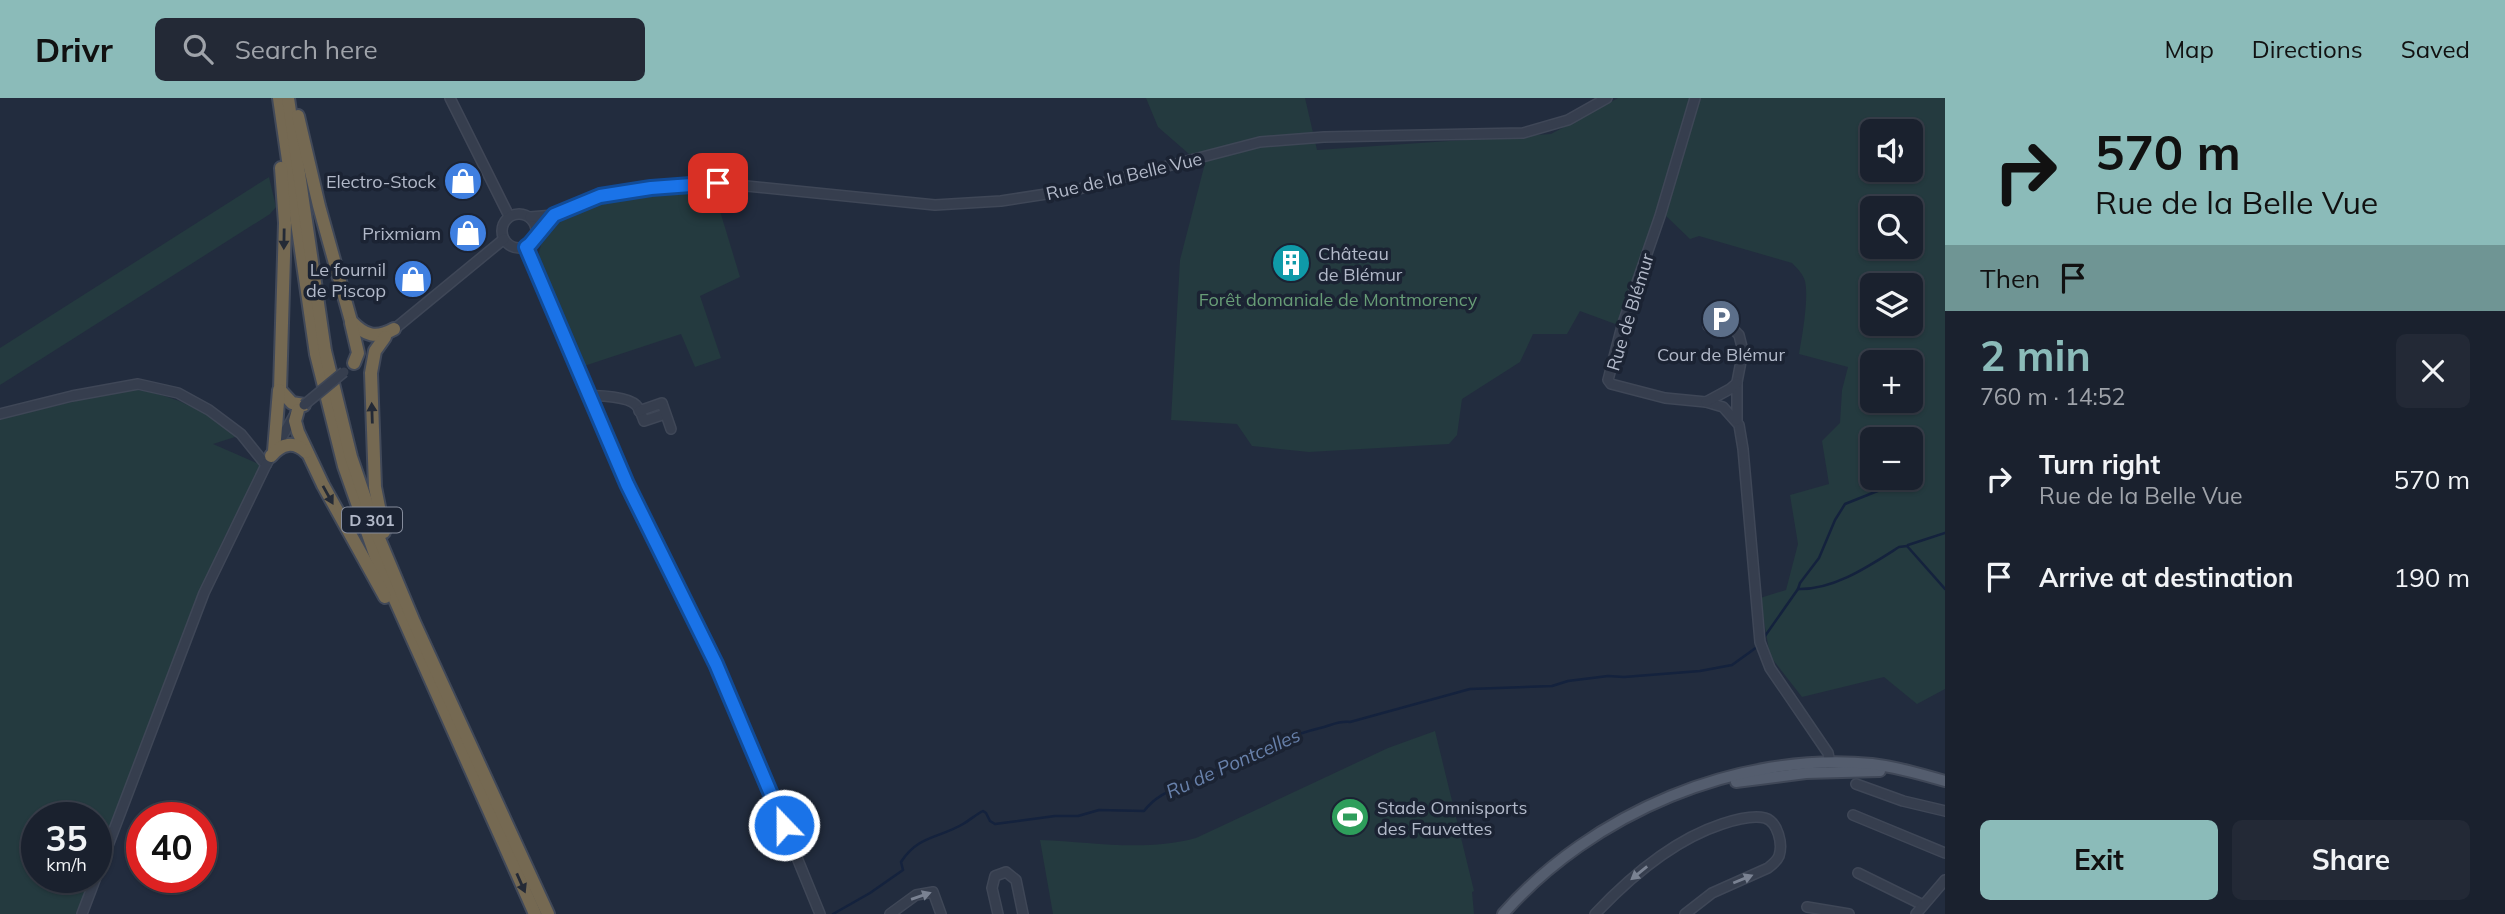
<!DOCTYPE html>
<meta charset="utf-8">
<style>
:root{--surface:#1a212e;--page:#232936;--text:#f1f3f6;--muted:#9fa3aa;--line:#383e4a;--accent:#8bbbb9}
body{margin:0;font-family:Mulish,sans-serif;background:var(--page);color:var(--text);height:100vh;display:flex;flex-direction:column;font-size:26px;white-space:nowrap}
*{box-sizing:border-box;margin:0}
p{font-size:23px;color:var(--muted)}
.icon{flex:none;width:38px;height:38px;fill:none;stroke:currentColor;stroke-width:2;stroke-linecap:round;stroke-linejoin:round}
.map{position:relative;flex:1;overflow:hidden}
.panel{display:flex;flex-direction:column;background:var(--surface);width:560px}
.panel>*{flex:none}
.hud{background:#8bbbb9;color:#111;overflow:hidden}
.controls{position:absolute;left:1860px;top:21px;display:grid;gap:14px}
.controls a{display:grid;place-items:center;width:63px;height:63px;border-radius:10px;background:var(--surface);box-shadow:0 2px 5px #0004,0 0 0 2px var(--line);font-size:35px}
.speed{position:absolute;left:21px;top:704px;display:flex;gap:14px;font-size:35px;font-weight:700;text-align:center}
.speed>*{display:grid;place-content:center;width:91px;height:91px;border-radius:50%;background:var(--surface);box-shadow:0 2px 5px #0004,0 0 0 2px var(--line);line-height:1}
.speed small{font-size:18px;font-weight:400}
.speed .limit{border:10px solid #d22;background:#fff;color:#111}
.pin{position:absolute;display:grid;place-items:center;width:60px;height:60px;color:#fff;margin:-30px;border-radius:14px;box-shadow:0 4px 10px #0006}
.me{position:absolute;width:77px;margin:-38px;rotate:338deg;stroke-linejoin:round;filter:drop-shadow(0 0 5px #0008)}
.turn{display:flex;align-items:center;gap:24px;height:147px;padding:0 35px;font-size:32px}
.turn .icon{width:91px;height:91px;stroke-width:2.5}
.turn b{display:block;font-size:49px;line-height:60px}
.then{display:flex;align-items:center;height:66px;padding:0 35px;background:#0003;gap:14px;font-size:26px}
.round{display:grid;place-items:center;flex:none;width:74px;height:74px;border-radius:10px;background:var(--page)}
.headline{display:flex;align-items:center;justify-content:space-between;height:119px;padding:0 35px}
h1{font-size:42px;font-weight:700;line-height:52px;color:var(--accent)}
.cta{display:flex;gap:14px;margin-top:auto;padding:14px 35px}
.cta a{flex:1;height:80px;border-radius:10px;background:var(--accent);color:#111;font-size:28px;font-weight:700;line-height:80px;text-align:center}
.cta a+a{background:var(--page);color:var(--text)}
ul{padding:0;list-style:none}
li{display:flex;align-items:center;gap:21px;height:98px;padding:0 35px}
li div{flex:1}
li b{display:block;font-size:26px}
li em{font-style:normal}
header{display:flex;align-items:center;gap:42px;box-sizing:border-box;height:98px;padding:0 35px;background:var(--accent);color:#111}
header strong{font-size:33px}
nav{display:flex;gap:38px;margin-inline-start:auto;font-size:24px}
.search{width:490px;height:63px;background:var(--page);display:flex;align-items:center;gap:18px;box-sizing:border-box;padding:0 24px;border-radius:10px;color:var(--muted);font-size:26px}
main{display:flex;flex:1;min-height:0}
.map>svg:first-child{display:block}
</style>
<header>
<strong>Drivr</strong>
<div class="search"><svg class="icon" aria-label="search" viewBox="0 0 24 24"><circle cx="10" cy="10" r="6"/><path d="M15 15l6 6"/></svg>Search here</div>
<nav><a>Map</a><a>Directions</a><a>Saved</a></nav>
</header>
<main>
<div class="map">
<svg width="1945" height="816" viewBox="0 0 1945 816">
<rect width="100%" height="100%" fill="#222c3e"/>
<!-- green -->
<g fill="#243a3f" fill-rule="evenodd">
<path d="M1146 0H1305L1317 52 1551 36 1618 0H1945V591L1917 606 1884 579 1802 599 1770 558 1760 500 1786 492 1798 446 1790 397 1829 386 1822 343 1840 325 1842 292 1848 269 1799 256C1802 239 1809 200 1805 183 1803 176 1797 170 1792 165L1699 138 1690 141 1665 117 1657 114 1618 227 1580 213 1567 236H1533L1520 264 1462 301 1457 337 1449 346 1309 354 1252 348 1237 326 1171 322 1180 162 1204 69 1158 29ZM1872 33H1911V72H1872ZM1872 110H1911V149H1872ZM1872 187H1911V226H1872ZM1872 264H1911V303H1872ZM1872 341H1911V380H1872Z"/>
<path d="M269 79 276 109 270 116 0 287V250Z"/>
<path d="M713 90 740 179 700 198 721 260 695 269 681 236 581 269 541 172 539 154 543 140 552 125 574 113 604 102Z"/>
<path d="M126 291C167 293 207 313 238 338L213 346 261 367 223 442 96 769V719H37V779H92L78 816H0V321Z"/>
<path d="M1435 633 1474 793 1472 794 1474 816H1053L1040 742C1093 744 1144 754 1196 740L1388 650Z"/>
</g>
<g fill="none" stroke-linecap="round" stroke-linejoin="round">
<!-- stream -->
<g stroke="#14223d" stroke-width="2.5">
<path d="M1908 447 1945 435"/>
<path d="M1798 491 1800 485 1819 460 1835 422 1845 406 1895 386"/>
<path d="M1765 538 1798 491C1834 492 1869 468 1899 449L1907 448 1945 491"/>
<path d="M833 816 870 795 903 772 901 764C918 737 940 740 963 726 970 722 975 717 983 713L986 715 990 723 995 726 1055 718H1078L1099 712 1144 713C1154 700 1168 692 1185 688 1230 664 1274 641 1324 629 1334 626 1340 623 1350 624L1470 591 1552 588 1568 583 1608 578 1624 579 1700 573 1732 567 1757 549"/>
</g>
<defs>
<g id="minor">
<path d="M450 0 509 118"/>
<path d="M1695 0 1660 118 1622 228 1608 282 1611 286 1665 300 1706 304 1723 309 1739 327 1743 351 1760 544 1770 570 1828 655 1831 670"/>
<circle cx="519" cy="133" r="17"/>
<path d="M530 119 554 117 600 98 651 90 717 85 935 107 1001 103 1079 91 1260 44 1324 39 1523 35 1568 22 1607 0"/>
<path d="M526 149 627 386 683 497 737 613 820 816"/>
<path d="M1708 228 1734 232 1739 237 1743 253 1737 284V322"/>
<path d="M392 233 504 141"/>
<path d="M590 298C599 297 629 299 636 307 640 311 642 318 644 323L665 316"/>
<path d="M1706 304 1730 291 1737 285"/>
<path d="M639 313 662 305 671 331"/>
<path d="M0 316 72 298 138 286 178 295 209 312 241 336 266 367"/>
<path d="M1856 686 1903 703 1945 713"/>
<path d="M1853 717 1945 755"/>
<path d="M1858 775 1923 807"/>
<path d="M1807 809 1849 816"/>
<path d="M82 816 204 495 266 367 295 316"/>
<path d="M890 816 916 797 933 794 941 816"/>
<path d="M998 816 992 790 995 778 1006 774 1016 782 1023 816"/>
<path d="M1595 816C1630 779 1673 742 1722 726 1734 722 1753 717 1765 720 1778 724 1783 746 1779 758 1777 763 1772 767 1768 770L1712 795 1685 816"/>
<path d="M1916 816 1945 782"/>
</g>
<g id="major">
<path d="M1736 684 1806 675 1880 673"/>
<path d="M1503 816C1592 715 1738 653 1872 666 1897 669 1921 676 1945 683"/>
</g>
<g id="highway">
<path d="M279 0 316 256 344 368 376 459 535 816"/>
<path d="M288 0 325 253 351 359 378 438 414 524 548 816"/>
<path d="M298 18 319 108 351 223C365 238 376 241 394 231"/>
<path d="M281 70 285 125 280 292 292 305 304 307"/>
<path d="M351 225 358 255 354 265"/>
<path d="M298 312 295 323 298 334 323 387 385 499"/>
<path d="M274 353 279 292"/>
<path d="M271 358C282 345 294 343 306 354"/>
<path d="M384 434 375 389 371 275 375 253 385 239"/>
</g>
</defs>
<!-- minor casing -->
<use href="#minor" stroke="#3f4757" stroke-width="12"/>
<!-- major casing -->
<use href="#major" stroke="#3f4757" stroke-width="14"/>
<!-- highway casing -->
<use href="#highway" stroke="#414959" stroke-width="16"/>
<!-- minor -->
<use href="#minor" stroke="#363e4e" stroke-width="9"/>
<!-- major -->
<use href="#major" stroke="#545d6e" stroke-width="10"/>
<!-- highway -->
<use href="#highway" stroke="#756952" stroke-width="12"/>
<defs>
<path id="minor-bridge" d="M304 307 344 274"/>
</defs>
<!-- minor-bridge casing -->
<use href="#minor-bridge" stroke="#3f4757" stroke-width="12" stroke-linecap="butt"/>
<!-- minor-bridge -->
<use href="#minor-bridge" stroke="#363e4e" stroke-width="9"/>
</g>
<!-- one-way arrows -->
<defs><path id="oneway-solid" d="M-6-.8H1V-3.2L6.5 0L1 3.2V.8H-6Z" transform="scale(1.75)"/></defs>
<g fill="#242a36">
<use href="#oneway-solid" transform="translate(284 141) rotate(91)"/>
<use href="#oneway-solid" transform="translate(372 315) rotate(-92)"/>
<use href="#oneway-solid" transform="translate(328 397) rotate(61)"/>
<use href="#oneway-solid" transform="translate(521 785) rotate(66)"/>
</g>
<g fill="#7a8292">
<use href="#oneway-solid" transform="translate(1639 775) rotate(141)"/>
<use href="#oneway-solid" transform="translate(1743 781) rotate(-22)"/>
<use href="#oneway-solid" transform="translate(921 798) rotate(-19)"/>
</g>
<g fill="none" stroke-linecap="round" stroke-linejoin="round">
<defs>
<path id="route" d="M718 85 651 90 600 98 554 117 530 146 526 149 627 386 716 566 784 727"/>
</defs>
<!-- route casing -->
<use href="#route" stroke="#114b97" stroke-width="18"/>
<!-- route -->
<use href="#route" stroke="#1a73e8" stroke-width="12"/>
</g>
<!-- icons -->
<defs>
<symbol id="shop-disc" viewBox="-11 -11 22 22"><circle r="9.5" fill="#3f7fe0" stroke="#1b2333"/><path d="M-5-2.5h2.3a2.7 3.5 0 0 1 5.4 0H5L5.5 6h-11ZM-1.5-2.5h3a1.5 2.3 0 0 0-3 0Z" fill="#fff"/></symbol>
<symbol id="building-disc" viewBox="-11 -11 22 22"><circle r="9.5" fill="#0f9aa8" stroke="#1b2333"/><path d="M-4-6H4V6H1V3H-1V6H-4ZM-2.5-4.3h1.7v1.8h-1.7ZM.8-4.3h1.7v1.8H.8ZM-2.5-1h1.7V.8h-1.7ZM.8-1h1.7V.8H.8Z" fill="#fff"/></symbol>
<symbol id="parking-disc" viewBox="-11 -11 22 22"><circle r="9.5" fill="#5c6f8a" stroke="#1b2333"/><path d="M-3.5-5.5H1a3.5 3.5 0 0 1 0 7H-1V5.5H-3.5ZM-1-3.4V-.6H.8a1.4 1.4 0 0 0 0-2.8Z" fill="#fff"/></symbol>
<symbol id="stadium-disc" viewBox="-11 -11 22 22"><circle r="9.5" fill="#2e9e5b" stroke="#1b2333"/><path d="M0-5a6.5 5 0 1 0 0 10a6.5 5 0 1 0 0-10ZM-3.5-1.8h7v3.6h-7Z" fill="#fff"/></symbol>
</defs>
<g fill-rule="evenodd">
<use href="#shop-disc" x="441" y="61" width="44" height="44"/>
<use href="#shop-disc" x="446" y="113" width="44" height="44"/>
<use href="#building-disc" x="1269" y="143" width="44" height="44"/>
<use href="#shop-disc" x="391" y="159" width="44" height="44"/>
<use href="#parking-disc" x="1699" y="199" width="44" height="44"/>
<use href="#stadium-disc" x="1328" y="697" width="44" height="44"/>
</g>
<g text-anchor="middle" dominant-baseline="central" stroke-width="7" stroke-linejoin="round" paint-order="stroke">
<!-- shield labels -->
<rect fill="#1b2333" stroke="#858c9c" stroke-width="2" x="342" y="409.5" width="60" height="25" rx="5"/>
<g font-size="16" font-weight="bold" fill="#b2b9c9">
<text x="372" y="422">D 301</text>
</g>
<!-- street labels -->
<g font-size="18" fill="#b2b9c9" stroke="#1b2333">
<text transform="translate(1124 78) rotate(-13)">Rue de la Belle Vue</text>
<text transform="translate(1630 214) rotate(-73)">Rue de Blémur</text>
</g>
<!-- poi labels -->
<g font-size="18" fill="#b2b9c9" stroke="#1b2333" text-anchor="end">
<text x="436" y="83">Electro-Stock</text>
<text x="441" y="135">Prixmiam</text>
<text x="1318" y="155" text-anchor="start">Château<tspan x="1318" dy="21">de Blémur</tspan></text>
<text x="386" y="171">Le fournil<tspan x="386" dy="21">de Piscop</tspan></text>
<text x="1721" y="256" text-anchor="middle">Cour de Blémur</text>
<text x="1377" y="709" text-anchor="start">Stade Omnisports<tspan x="1377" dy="21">des Fauvettes</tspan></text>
</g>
<!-- park labels -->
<g font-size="18" fill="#679c76" stroke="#1b2333">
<text x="1338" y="201">Forêt domaniale de Montmorency</text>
</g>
<!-- water labels -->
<g font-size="19" font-style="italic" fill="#6881ab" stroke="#1b2333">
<text transform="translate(1233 665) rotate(-24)">Ru de Pontcelles</text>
</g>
</g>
</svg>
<div class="controls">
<a><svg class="icon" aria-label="sound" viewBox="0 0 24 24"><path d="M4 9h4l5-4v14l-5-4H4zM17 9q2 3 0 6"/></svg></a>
<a><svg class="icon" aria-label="search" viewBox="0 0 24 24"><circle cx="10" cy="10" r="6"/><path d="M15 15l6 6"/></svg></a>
<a><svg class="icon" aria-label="layers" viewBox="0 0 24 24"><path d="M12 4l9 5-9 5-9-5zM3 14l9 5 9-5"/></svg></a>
<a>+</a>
<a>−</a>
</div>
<div class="speed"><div>35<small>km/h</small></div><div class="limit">40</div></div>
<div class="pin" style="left:718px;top:85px;background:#d93025"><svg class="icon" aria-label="arrive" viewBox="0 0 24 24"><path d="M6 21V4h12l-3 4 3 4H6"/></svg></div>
<svg class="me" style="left:784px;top:727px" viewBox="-20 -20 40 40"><circle r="17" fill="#1a73e8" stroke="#fff" stroke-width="3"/><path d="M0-11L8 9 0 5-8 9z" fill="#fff"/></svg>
</div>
<section class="panel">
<div class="hud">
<div class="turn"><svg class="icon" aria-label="right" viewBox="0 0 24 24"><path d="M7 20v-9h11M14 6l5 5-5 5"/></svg><div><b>570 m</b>Rue de la Belle Vue</div></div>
<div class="then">Then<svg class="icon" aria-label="arrive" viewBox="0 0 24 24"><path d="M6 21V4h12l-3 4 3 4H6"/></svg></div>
</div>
<div class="headline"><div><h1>2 min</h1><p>760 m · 14:52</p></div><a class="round"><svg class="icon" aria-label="close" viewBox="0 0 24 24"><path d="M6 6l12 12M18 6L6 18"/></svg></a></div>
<ul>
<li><svg class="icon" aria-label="right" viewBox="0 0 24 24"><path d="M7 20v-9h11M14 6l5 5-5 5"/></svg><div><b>Turn right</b><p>Rue de la Belle Vue</p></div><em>570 m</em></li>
<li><svg class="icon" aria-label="arrive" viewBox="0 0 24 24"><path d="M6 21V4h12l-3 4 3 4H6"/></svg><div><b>Arrive at destination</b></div><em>190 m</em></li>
</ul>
<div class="cta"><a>Exit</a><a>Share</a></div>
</section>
</main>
